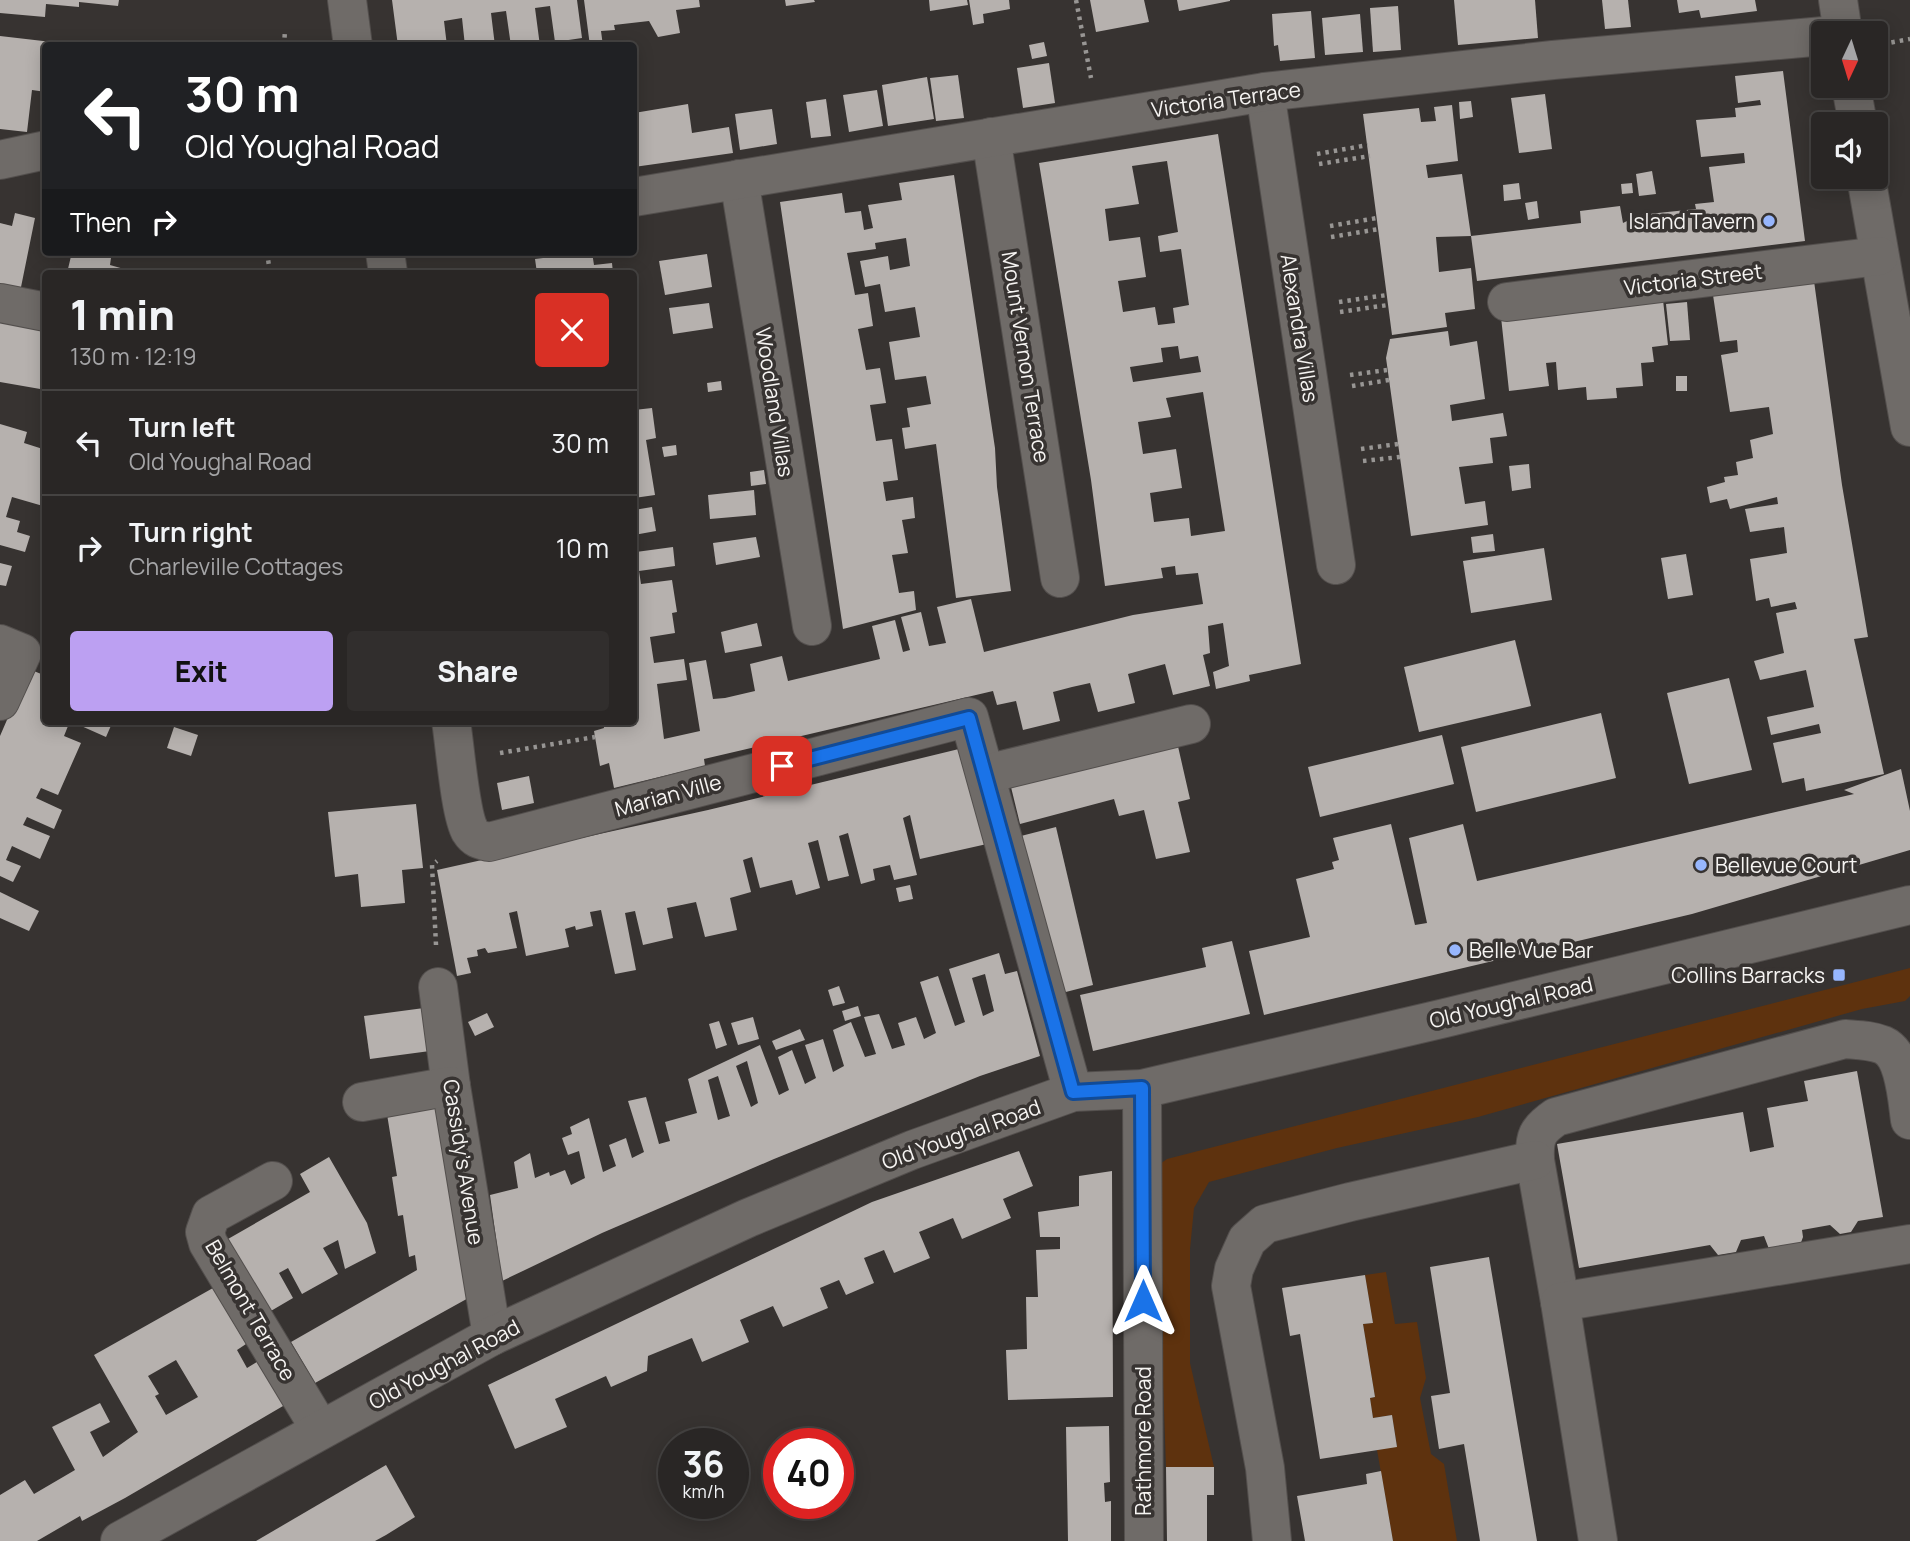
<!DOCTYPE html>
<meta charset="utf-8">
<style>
:root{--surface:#292625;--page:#312e2d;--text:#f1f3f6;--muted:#a5a5a7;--line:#454342;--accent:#bca0f2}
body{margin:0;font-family:Manrope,sans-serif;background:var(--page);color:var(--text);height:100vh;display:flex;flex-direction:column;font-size:26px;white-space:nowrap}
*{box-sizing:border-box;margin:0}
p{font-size:23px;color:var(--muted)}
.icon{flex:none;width:38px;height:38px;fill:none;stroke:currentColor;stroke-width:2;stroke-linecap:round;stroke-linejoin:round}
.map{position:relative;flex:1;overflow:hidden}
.panel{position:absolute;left:42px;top:270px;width:595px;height:455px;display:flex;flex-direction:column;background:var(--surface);border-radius:7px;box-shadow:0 4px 18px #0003,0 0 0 2px var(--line)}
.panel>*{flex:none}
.guide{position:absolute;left:42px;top:42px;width:595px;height:214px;border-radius:7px;box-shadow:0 4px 18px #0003,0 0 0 2px var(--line);background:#202124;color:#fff;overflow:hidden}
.needle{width:46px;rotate:184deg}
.controls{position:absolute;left:1811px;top:21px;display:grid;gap:14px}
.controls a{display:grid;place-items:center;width:77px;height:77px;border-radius:7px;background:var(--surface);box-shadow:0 4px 18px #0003,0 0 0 2px var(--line);font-size:35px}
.speed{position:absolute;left:658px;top:1428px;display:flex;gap:14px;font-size:35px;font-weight:700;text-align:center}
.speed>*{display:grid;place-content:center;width:91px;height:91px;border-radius:50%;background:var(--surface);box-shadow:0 4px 18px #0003,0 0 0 2px var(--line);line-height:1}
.speed small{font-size:18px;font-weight:400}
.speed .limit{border:10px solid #d22;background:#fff;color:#111}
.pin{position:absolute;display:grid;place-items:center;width:60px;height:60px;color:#fff;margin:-30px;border-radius:14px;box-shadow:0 4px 10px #0006}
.me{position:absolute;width:77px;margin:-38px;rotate:0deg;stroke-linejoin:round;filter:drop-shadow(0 0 5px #0008)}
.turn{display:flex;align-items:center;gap:24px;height:147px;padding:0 28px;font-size:32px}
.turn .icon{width:91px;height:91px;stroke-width:2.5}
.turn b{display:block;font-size:49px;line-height:60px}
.then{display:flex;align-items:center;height:66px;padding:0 28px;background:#0003;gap:14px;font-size:26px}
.round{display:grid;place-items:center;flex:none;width:74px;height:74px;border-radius:7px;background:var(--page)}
.summary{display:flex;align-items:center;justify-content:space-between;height:119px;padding:0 28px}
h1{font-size:42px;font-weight:800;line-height:52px}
.cta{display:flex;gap:14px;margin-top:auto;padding:14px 28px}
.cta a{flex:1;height:80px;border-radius:7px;background:var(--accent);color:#111;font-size:28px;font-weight:800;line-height:80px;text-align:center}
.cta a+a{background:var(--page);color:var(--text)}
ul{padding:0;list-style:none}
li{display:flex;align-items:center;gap:21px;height:105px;padding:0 28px;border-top:2px solid var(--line)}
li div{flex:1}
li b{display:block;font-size:26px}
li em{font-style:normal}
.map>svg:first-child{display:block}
</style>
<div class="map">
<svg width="1910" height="1541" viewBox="0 0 1910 1541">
<rect width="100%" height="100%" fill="#373331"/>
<!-- green -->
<g fill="#5e320e">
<path d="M1910 968V996L1905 1001 1862 1009 1478 1117 1337 1148 1209 1182 1194 1208 1190 1249V1363L1214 1467H1166L1156 1179 1160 1164 1167 1159Z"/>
<path d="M1386 1272 1395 1324 1417 1322 1426 1378 1420 1398 1431 1454 1444 1464 1457 1541H1393L1377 1450 1397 1446 1392 1415 1373 1418 1370 1398 1375 1397 1363 1324 1373 1323 1365 1275Z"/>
</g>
<!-- building -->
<g fill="#b6b1ae" fill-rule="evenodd">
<path d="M0 0H119L118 6 79 2V7L46 4 45 17 0 13Z"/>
<path d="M392 0H577L582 38 555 42 550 6 535 8 540 46H511L506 11 491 13 495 46H465L462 18 444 21 447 46H398Z"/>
<path d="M584 0H699L700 7 676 10 680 33 658 37 649 21 614 25 615 30 601 31 603 46H590Z"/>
<path d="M785 0H814L815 2 786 6Z"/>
<path d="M929 0H967L968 5 930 11Z"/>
<path d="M969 0H1009L1010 9 983 14 984 23 973 25Z"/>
<path d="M1090 0H1144L1149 22 1096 32Z"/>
<path d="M1177 0H1230V1L1179 11Z"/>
<path d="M1454 0H1535L1538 38 1458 45Z"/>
<path d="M1602 0H1628L1631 27 1605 29Z"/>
<path d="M1677 0H1755L1757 11 1701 18 1699 10 1679 13Z"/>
<path d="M1398 6 1401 50 1373 52 1370 8Z"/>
<path d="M1311 11 1315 58 1280 61 1278 45 1274 46 1272 14Z"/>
<path d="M1360 14 1363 52 1325 55 1322 18Z"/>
<path d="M0 36 69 44V46H46V92L32 90 27 132 0 129Z"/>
<path d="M1044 42 1047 56 1032 59 1029 45Z"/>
<path d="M1049 63 1055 103 1023 108 1017 68Z"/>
<path d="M1783 71 1805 241 1477 281 1471 236 1581 223 1580 211 1620 206 1623 223 1639 215 1696 209 1695 204 1714 202 1709 167 1745 163 1744 153 1701 157 1696 120 1736 117 1735 108 1761 105 1760 100 1738 103 1735 76Z"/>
<path d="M958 75 964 118 936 121 930 78Z"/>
<path d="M927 77 934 119 888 126 882 85Z"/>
<path d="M877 90 883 126 849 132 843 95Z"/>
<path d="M1545 94 1552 149 1519 153 1511 98Z"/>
<path d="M826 99 831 136 811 138 806 102Z"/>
<path d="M1471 101 1473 117 1460 119 1459 102Z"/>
<path d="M688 104 692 133 729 127 733 153 634 167V113Z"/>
<path d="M1452 105 1458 161 1426 165 1428 178 1462 174 1471 236 1436 237 1439 272 1471 268 1475 309 1445 313 1447 327 1392 335 1363 114 1419 108 1421 122 1436 121 1434 107Z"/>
<path d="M772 109 777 144 740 150 735 114Z"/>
<path d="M1218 134 1301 664 1249 675 1250 681 1216 689 1213 672 1229 666 1223 623 1208 626 1210 653 1203 655 1210 686 1173 695 1165 664 1146 669 1128 674 1135 703 1098 712 1090 683 1072 687 1053 692 1060 721 1023 730 1016 701 997 705 993 691 704 759 705 766 614 788 609 763 600 766 594 731 604 728 603 721H634V545L636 552 673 547 675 566 639 571 641 584 672 580 677 612 672 613 675 633 650 637 654 663 684 659 687 680 657 684 664 739 700 731 689 663 706 660 713 699 725 698 755 691 750 664 782 656 788 681 880 659 872 626 895 620 903 652 910 650 901 617 921 612 929 646 946 643 937 607 971 599 984 652 1133 615 1203 604 1198 573 1176 575 1175 566 1161 568 1163 578 1105 586 1091 480 1039 163ZM1167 161 1178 232 1158 236 1160 252 1181 249 1189 305 1173 308 1175 323 1158 325 1155 307 1123 312 1118 281 1146 277 1140 237 1109 241 1105 209 1139 204 1132 166ZM1178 346 1180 359 1198 356 1201 372 1133 382 1130 367 1163 362 1161 348ZM1203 392 1225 531 1191 536 1189 518 1154 522 1150 493 1182 488 1176 449 1143 454 1138 422 1171 417 1166 398Z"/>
<path d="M1652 171 1656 194 1639 196 1636 174Z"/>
<path d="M954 175 995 448 997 487 1011 591 956 598 936 444 905 449 902 428 910 427 907 408 931 404 926 376 895 380 889 342 920 337 915 307 885 312 880 284 865 287 860 261 888 256 890 270 910 266 906 238 875 243 876 249 847 253 855 295 868 293 873 326 858 329 866 370 880 368 886 403 870 405 876 441 892 439 898 480 883 482 886 501 913 497 915 518 902 520 908 553 892 555 899 593 914 591 916 610 843 629 780 202 842 193 845 213 861 211 864 230 873 228 868 205 902 200 899 183Z"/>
<path d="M1519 183 1521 199 1504 201 1503 185Z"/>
<path d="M1632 183 1633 193 1622 194 1621 184Z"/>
<path d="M1537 201 1539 218 1528 220 1525 203Z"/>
<path d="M15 213 35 218 19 297 0 289V223L12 226Z"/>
<path d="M72 252 111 258 110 265 138 273H67Z"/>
<path d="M592 252 594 265 612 263 613 273H537L535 259Z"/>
<path d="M707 254 712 287 665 295 659 261Z"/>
<path d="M1814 281 1842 485 1868 637 1854 639 1884 774 1806 791 1804 778 1782 783 1773 743 1821 733 1819 724 1771 735 1767 717 1814 707 1806 670 1760 680 1754 661 1784 653 1776 613 1797 609 1795 602 1771 607 1769 598 1756 601 1750 559 1787 553 1784 527 1750 532 1745 509 1778 504 1777 497 1730 509 1727 499 1710 503 1707 487 1725 482 1724 477 1738 475 1736 462 1753 458 1750 440 1773 434 1769 407 1730 412 1721 355 1738 352 1737 340 1720 342 1713 295Z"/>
<path d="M1663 300 1668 345 1652 347 1654 362 1641 363 1643 386 1616 388 1617 398 1587 400 1586 387 1558 390 1556 362 1546 363 1549 386 1509 391 1501 317Z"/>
<path d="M1687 302 1690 340 1670 341 1666 304Z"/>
<path d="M709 303 713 328 673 334 669 308Z"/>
<path d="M0 312 46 321V390L0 382Z"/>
<path d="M1448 331 1450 346 1477 341 1485 399 1450 405 1452 421 1503 413 1507 436 1490 438 1493 463 1459 467 1465 504 1485 501 1488 525 1411 536 1386 358 1390 339Z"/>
<rect x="1676" y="376" width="11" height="15"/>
<path d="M721 381 722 390 708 392 707 383Z"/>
<path d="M652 408 656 438 646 440 655 495 634 498V410Z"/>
<path d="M0 424 27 432 24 443 46 450V496L43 506 12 497 6 517 20 521 17 532 30 536 25 552 0 545Z"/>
<path d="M676 445 677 455 664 457 662 447Z"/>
<path d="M1529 464 1531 488 1512 491 1509 466Z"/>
<path d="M764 470 766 484 751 486 750 472Z"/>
<path d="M754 490 756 515 710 519 708 495Z"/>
<path d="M652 507 656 531 634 535V510Z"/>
<path d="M1493 534 1495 551 1473 553 1471 537Z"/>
<path d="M756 537 760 557 716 565 713 543Z"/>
<path d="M1544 548 1552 600 1471 613 1463 561Z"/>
<path d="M1686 554 1693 595 1668 599 1661 558Z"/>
<path d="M0 563 12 566 6 586 0 585Z"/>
<path d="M757 623 762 646 725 653 721 632Z"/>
<path d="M1515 640 1531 706 1419 732 1404 667Z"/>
<path d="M29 669 46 676V721H113L106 737 70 721 64 736 81 743 58 795 41 788 36 798 62 810 54 829 27 817 23 825 50 836 40 859 12 846 6 860 21 866 13 882 0 876V736Z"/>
<path d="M1729 678 1752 770 1689 784 1667 693Z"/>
<path d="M1601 713 1616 778 1476 812 1461 747Z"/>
<path d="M174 727 198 735 191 756 167 748Z"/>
<path d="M1442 735 1454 784 1320 817 1308 767Z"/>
<path d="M1177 742 1190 799 1178 802 1190 852 1156 859 1144 810 1119 816 1114 799 1020 824 1010 783Z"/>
<path d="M963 748 987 844 920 859 910 815 903 818 917 875 894 880 890 865 873 869 875 880 861 884 848 833 839 836 849 876 828 881 818 840 808 843 820 888 796 895 792 880 760 888 752 857 743 860 751 892 730 898 737 930 705 937 696 902 667 908 673 938 643 945 635 911 625 913 636 970 615 974 601 910 590 912 593 926 576 930 575 926 565 929 569 947 526 956 517 911 509 913 517 948 488 953 485 948 477 950 478 956 467 958 471 973 457 976 437 870 708 810Z"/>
<path d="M1901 769 1910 811V850L1692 914 1264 1015 1249 951 1310 937 1296 879 1334 869 1332 862 1339 860 1333 838 1391 824 1415 925 1427 923 1409 838 1463 824 1477 881 1854 794 1844 790Z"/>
<path d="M529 776 534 803 502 810 497 783Z"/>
<path d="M416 804 423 868 402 870 405 903 361 907 358 874 335 877 328 812Z"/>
<path d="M1056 827 1093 985 1058 994 1021 836Z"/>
<path d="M910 885 913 899 899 902 896 888Z"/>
<path d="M0 892 39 911 29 931 0 918Z"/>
<path d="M1232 941 1250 1014 1093 1051 1080 995 1206 967 1202 948Z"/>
<path d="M999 953 1005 974 1017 971 1040 1056 980 1076 774 1159 602 1233 502 1281 490 1195 518 1188 514 1162 530 1153 535 1178 549 1172 550 1176 565 1170 571 1185 585 1178 579 1151 568 1155 562 1138 572 1134 570 1127 589 1118 603 1172 616 1166 609 1145 626 1138 632 1158 644 1152 628 1101 646 1097 659 1144 670 1141 665 1122 697 1113 688 1079 760 1045 779 1095 789 1090 778 1057 792 1050 805 1084 816 1078 805 1045 823 1039 833 1072 844 1066 833 1030 851 1022 865 1057 876 1054 864 1017 879 1014 892 1049 905 1045 898 1023 916 1017 924 1039 936 1033 920 982 938 976 955 1026 965 1022 949 969ZM985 974 994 1011 983 1016 972 978ZM747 1061 758 1103 751 1107 736 1066ZM718 1076 730 1116 718 1120 708 1080Z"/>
<path d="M839 986 845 1003 833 1006 828 990Z"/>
<path d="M858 1006 861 1016 845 1021 842 1011Z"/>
<path d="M424 1008 430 1051 370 1059 364 1016Z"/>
<path d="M487 1013 494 1027 475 1036 468 1022Z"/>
<path d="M753 1017 759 1039 738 1045 731 1023Z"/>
<path d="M719 1021 727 1045 716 1049 709 1024Z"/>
<path d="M800 1029 805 1040 776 1050 772 1041Z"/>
<path d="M1857 1071 1883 1217 1858 1221 1851 1232 1840 1234 1830 1225 1802 1230 1803 1237 1799 1248 1769 1249 1764 1236 1741 1240 1736 1252 1718 1255 1710 1245 1579 1268 1557 1144 1743 1112 1750 1152 1774 1147 1767 1108 1808 1101 1804 1081Z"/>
<path d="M440 1100 472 1296 315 1383 291 1342 417 1270 415 1255 409 1257 403 1215 398 1216 392 1177 397 1176 386 1108Z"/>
<path d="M1019 1151 1033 1186 1003 1199 1011 1218 962 1239 953 1218 919 1232 930 1258 894 1273 884 1250 864 1258 874 1283 846 1295 839 1280 820 1288 828 1308 783 1327 773 1306 740 1320 749 1342 702 1362 692 1338 648 1356 647 1371 611 1387 606 1376 555 1399 567 1427 515 1449 488 1385 872 1202Z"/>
<path d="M329 1157 367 1223 376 1253 345 1269 338 1240 323 1248 338 1274 302 1294 288 1268 279 1273 293 1298 264 1315 221 1243 310 1192 300 1174Z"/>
<path d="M1112 1171 1113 1397 1008 1400 1006 1350 1027 1349 1026 1297H1038L1036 1250 1060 1249V1237H1040L1038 1212 1079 1206V1176Z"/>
<path d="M1489 1257 1537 1541H1480L1464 1444 1439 1449 1431 1396 1450 1393 1430 1267Z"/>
<path d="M1365 1275 1373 1323 1363 1324 1375 1397 1370 1398 1373 1418 1392 1415 1397 1447 1320 1459 1300 1334 1290 1336 1282 1288Z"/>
<path d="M213 1288 246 1344 237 1350 247 1368 268 1355 295 1399 125 1498 82 1521 80 1516 37 1541H0V1495L25 1480 34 1494 75 1470 52 1427 100 1403 110 1422 90 1432 103 1457 138 1432 94 1355ZM176 1360 198 1397 166 1415 155 1396 159 1394 148 1376Z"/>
<path d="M1109 1426 1110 1482 1104 1483 1105 1502 1111 1501V1541H1068L1066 1427Z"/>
<path d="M386 1465 415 1517 386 1535 375 1541H256Z"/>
<path d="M1166 1467H1214V1495H1207V1541H1167Z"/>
<path d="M1381 1471 1393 1541H1305L1297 1496 1367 1484 1366 1474Z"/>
</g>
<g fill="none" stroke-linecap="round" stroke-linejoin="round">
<defs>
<g id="minor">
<path d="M347 0 353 46"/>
<path d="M1838 0 1843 33"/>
<path d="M1851 86 1858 124"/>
<path d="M1265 92 1336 565"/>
<path d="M991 137 1060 578"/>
<path d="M0 160 46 150"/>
<path d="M1866 177 1910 427"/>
<path d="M739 179 812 626"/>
<path d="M634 197 1265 92 1553 60 1824 36"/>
<path d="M385 252 388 273"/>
<path d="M1507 302 1879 256"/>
<path d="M0 303 46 312"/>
<path d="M0 644 22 653 0 701"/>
<path d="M451 721C455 745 460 814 470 831 475 839 480 840 489 842L969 717 1073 1092"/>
<path d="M986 774 1191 724"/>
<path d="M438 987 451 1086 492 1336"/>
<path d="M1142 1089 1144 1541"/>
<path d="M362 1102 451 1086"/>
<path d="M273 1181 211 1215 205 1232 208 1243 320 1429"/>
<path d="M1560 1302 1535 1160C1534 1137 1537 1130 1556 1117L1845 1039C1858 1040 1871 1040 1883 1045 1905 1055 1907 1099 1910 1120"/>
<path d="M120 1541 492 1336 748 1218 912 1150 1073 1092 1142 1089 1445 1018 1910 905"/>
<path d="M1272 1541 1265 1468 1231 1286 1234 1269 1247 1240 1265 1224 1350 1202 1535 1160"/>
<path d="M1598 1541 1560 1302 1910 1244"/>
</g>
</defs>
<!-- minor casing -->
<use href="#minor" stroke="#534f4d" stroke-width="40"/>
<!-- path -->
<g stroke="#989694" stroke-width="4.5" stroke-dasharray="3.5 5" stroke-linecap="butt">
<path d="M1076 0 1091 78"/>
<path d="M1883 44 1910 39"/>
<path d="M284 46 285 30"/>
<path d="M1317 154 1368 145"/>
<path d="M1319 164 1370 156"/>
<path d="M1330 226 1377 218"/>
<path d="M1331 237 1379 229"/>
<path d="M267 252 270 273"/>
<path d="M1339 302 1387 295"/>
<path d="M1340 312 1388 305"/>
<path d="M1350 375 1387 370"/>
<path d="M1352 386 1389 380"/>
<path d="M1361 449 1398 444"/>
<path d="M1363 461 1400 457"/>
<path d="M500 753 595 737"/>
<path d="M436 945 432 865 437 861"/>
</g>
<!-- minor -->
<use href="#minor" stroke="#6f6b68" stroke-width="38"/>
</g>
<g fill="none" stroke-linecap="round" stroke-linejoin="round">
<defs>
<path id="route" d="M782 766 969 718 1073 1092 1142 1088 1143 1301"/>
</defs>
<!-- route casing -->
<use href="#route" stroke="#114b97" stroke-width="18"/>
<!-- route -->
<use href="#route" stroke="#1a73e8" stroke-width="12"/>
</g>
<!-- markers -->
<g fill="#97b6fd" stroke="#373331" stroke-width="2.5">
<circle cx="1769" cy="221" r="7"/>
<circle cx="1701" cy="865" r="7"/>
<circle cx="1455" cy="950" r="7"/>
<rect x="1832" y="968" width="14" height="14" rx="3.5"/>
</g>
<g text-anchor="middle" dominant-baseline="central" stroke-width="7" stroke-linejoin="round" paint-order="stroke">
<!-- street labels -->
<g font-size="21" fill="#f6f4f2" stroke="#373331">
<text transform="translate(1226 99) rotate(-8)">Victoria Terrace</text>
<text transform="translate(1693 279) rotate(-7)">Victoria Street</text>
<text transform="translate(1300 328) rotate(81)">Alexandra Villas</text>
<text transform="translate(1026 357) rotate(81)">Mount Vernon Terrace</text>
<text transform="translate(775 402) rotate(81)">Woodland Villas</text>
<text transform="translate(668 795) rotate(-15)">Marian Ville</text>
<text transform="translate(1511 1002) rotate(-13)">Old Youghal Road</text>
<text transform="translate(961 1134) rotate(-20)">Old Youghal Road</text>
<text transform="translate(464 1162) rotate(81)">Cassidy's Avenue</text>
<text transform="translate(251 1310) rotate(60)">Belmont Terrace</text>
<text transform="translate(444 1364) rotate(-28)">Old Youghal Road</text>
<text transform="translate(1143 1441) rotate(-90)">Rathmore Road</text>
</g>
<!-- poi labels -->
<g font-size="21" fill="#f6f4f2" stroke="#373331" text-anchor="end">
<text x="1755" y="221">Island Tavern</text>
<text x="1715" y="865" text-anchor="start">Bellevue Court</text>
<text x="1469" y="950" text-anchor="start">Belle Vue Bar</text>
<text x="1825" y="975">Collins Barracks</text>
</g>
</g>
</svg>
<div class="controls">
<a><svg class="needle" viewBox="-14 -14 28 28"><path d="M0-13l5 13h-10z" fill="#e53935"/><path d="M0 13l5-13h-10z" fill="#a5a5a7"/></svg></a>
<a><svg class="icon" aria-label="sound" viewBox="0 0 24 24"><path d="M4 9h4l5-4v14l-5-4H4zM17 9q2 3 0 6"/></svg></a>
</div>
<div class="speed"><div>36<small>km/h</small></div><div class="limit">40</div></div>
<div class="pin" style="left:782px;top:766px;background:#d93025"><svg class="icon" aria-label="arrive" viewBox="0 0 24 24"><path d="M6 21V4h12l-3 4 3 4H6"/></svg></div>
<svg class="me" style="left:1143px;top:1301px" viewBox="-20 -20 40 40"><path d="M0-17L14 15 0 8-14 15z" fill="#1a73e8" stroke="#fff" stroke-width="4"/></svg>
<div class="guide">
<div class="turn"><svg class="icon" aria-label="left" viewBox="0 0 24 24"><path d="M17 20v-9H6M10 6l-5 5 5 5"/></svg><div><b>30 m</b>Old Youghal Road</div></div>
<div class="then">Then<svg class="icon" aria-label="right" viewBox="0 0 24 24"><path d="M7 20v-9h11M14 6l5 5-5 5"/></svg></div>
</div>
<section class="panel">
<div class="summary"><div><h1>1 min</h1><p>130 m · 12:19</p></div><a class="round" style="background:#d93025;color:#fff"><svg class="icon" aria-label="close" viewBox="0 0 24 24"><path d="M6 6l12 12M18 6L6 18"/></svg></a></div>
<ul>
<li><svg class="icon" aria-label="left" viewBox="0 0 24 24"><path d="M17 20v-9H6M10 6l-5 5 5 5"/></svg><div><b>Turn left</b><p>Old Youghal Road</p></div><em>30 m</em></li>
<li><svg class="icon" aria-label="right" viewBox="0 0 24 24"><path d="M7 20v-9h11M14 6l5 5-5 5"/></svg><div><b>Turn right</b><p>Charleville Cottages</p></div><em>10 m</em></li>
</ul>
<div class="cta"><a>Exit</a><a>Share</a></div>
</section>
</div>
